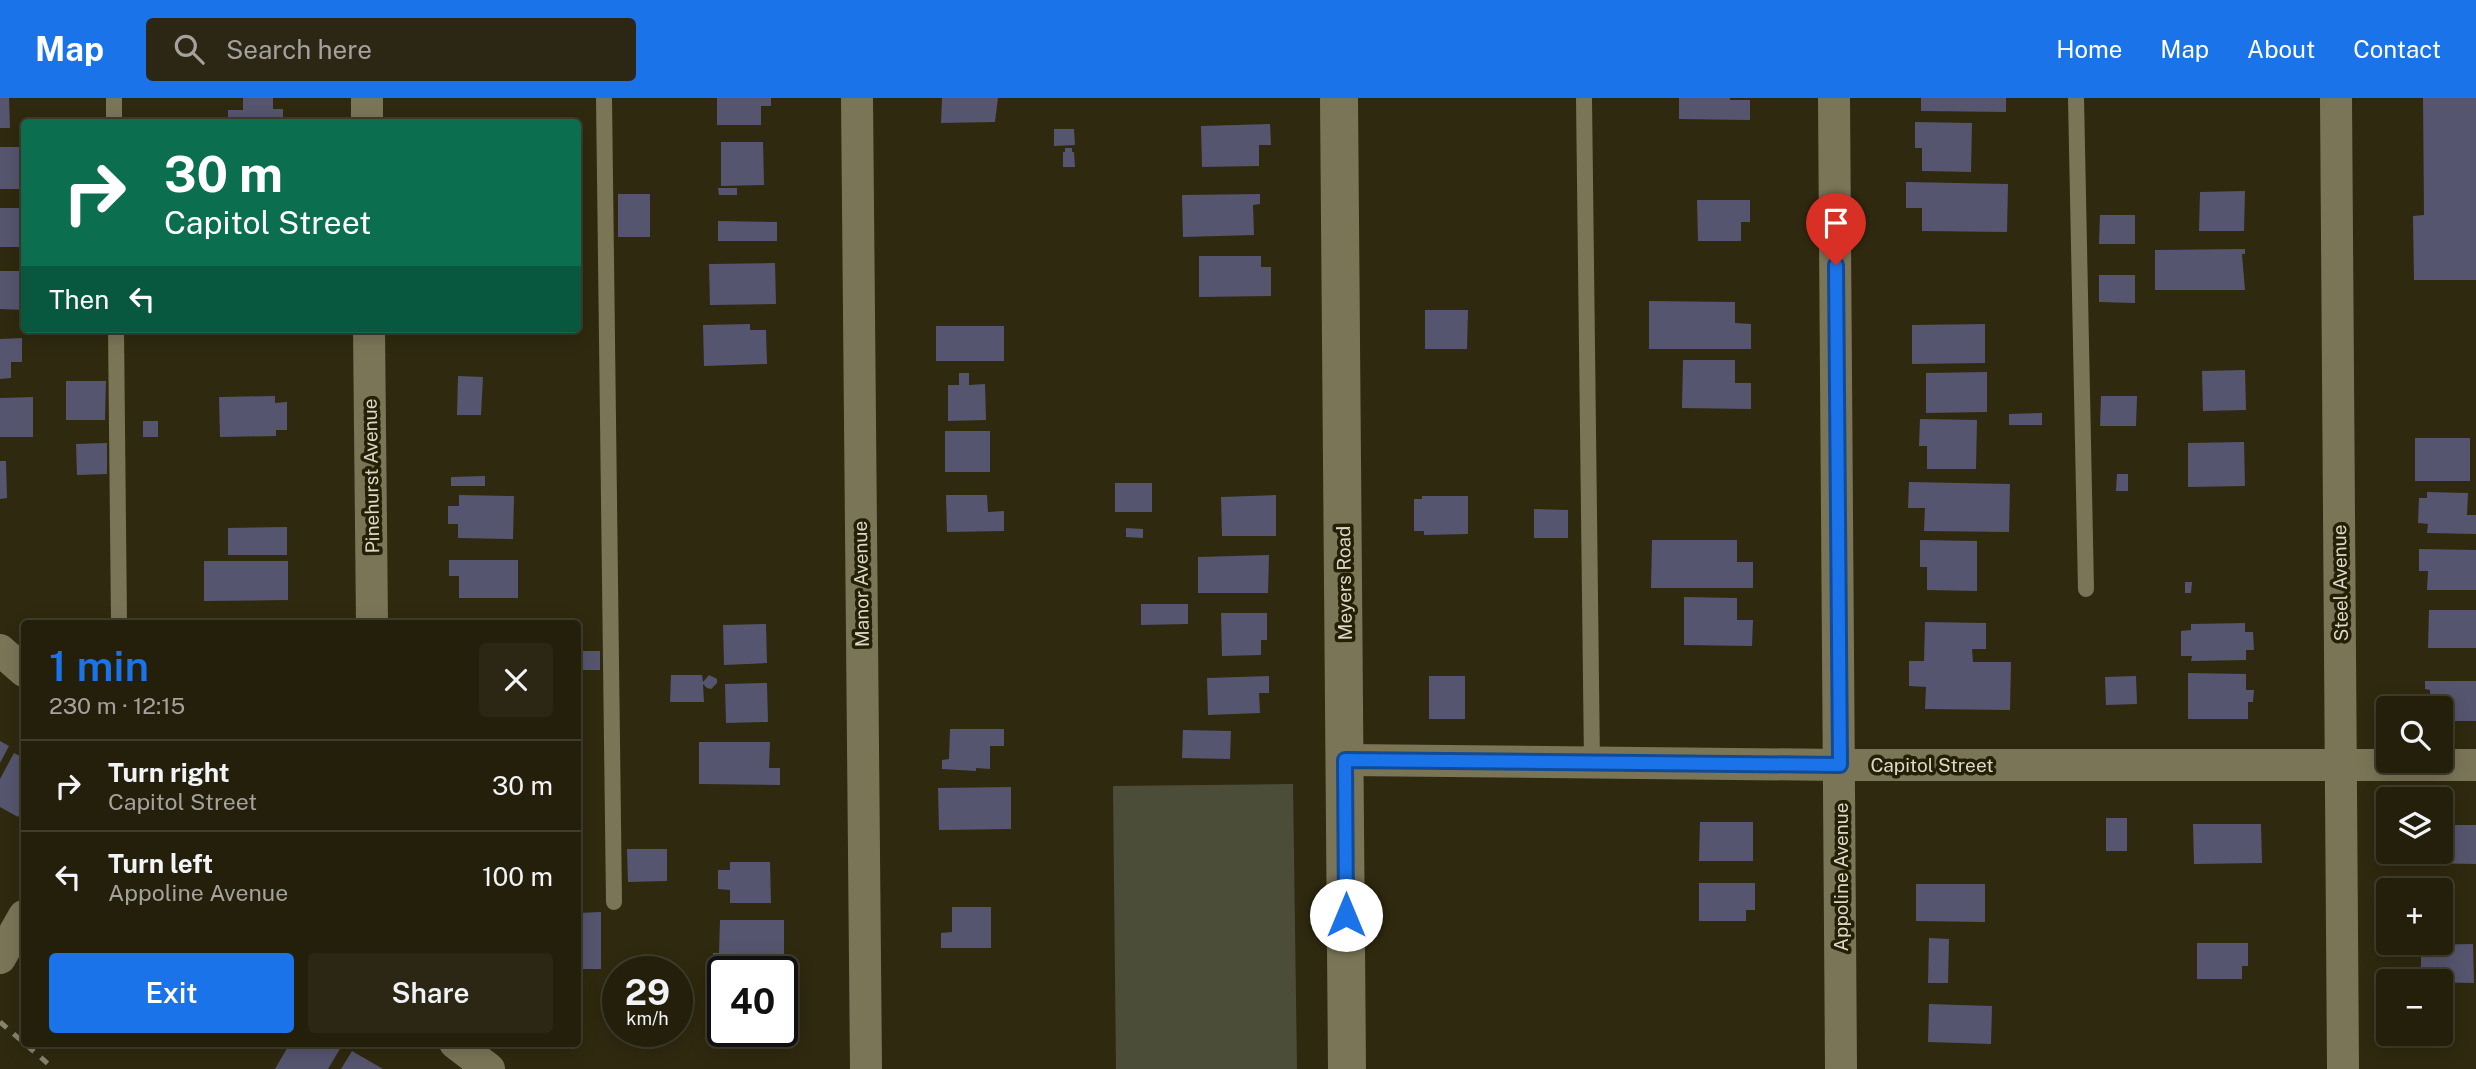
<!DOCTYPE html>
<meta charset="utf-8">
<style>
:root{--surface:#231f0b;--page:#2b2714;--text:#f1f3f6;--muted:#a3a29d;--line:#403d2c;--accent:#1a73e8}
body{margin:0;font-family:"Public Sans",sans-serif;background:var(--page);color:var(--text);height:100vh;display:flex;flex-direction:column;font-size:26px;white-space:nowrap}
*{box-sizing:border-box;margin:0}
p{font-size:23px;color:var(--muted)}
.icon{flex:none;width:38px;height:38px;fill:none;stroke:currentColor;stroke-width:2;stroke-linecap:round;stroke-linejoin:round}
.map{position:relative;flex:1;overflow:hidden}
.drawer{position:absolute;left:21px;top:522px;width:560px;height:427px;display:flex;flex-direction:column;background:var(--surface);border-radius:7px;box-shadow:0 4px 18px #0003,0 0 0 2px var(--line)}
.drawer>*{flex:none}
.hud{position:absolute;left:21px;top:21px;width:560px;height:214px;border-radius:7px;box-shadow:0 4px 18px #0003,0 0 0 2px var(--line);background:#0b6e4f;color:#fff;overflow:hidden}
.controls{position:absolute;left:2376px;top:598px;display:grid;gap:14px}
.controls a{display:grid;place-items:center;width:77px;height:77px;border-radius:7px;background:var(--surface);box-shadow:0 4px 18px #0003,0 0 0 2px var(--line);font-size:35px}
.speed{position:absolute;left:602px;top:858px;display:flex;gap:14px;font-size:35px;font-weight:700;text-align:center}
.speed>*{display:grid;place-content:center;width:91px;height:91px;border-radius:50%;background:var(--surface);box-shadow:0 4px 18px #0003,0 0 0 2px var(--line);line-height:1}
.speed small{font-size:18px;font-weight:400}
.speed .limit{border:4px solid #111;border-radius:10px;background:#fff;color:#111}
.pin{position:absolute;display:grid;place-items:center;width:60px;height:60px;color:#fff;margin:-72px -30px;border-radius:50% 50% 50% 0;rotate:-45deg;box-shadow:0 0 7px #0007}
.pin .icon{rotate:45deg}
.me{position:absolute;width:77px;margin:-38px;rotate:0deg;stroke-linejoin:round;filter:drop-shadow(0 0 5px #0008)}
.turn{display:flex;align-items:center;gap:24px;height:147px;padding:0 28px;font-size:32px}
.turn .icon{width:91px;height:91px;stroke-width:2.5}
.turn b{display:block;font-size:49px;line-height:60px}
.then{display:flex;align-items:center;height:66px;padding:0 28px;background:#0003;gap:14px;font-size:26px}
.round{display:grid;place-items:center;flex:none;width:74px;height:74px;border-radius:7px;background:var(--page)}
.overview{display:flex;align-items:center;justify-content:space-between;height:119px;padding:0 28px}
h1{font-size:42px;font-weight:600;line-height:52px;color:var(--accent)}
.cta{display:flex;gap:14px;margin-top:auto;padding:14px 28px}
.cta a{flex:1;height:80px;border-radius:7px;background:var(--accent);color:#fff;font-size:28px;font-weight:600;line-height:80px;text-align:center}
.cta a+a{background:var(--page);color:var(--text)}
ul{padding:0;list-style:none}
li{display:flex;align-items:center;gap:21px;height:91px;padding:0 28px;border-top:2px solid var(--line)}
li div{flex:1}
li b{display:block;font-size:26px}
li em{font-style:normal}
header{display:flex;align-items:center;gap:42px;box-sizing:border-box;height:98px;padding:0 35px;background:var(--accent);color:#fff}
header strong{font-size:33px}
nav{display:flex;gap:38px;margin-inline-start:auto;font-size:24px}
.search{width:490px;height:63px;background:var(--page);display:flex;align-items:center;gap:18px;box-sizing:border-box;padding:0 24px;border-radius:7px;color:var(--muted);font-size:26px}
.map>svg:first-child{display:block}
</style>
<header>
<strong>Map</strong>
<div class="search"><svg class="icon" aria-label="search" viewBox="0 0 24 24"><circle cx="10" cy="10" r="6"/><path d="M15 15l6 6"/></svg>Search here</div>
<nav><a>Home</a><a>Map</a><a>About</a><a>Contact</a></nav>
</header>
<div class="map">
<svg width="2476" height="971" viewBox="0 0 2476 971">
<rect width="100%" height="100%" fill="#2f290f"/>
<!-- green -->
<path fill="#4c4d39" d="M1293 686 1297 971H1116L1113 688Z"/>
<!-- building -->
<g fill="#56556f">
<path d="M0 0H9L10 30H0Z"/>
<path d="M243 0H273V11H283V24H228V12H243Z"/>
<path d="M717 0H771V8H761V27H717Z"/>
<path d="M942 0H998L995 24 941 25Z"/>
<path d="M1679 0H1730V2H1750V22L1679 21Z"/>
<path d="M1921 0H2006V14L1921 13Z"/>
<path d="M2423 0H2476V182H2414L2413 118 2424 117Z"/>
<rect x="75" y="20" width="31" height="4"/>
<path d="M1915 24 1972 25 1971 74 1922 73V50H1915Z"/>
<path d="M1270 26 1271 47H1259V68L1202 69 1201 28Z"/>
<path d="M1054 31H1074L1075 47 1054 48Z"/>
<path d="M721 44H763L764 87 721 88Z"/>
<rect x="0" y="49" width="24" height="42"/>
<path d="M1065 50H1072V54H1074L1075 69H1063V54H1065Z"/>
<path d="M1906 84 2008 86 2007 134 1922 133V110H1906Z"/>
<path d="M718 90H737V97H719Z"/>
<path d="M2245 93 2244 133H2199L2200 94Z"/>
<rect x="618" y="96" width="32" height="43"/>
<path d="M1260 96V106L1253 107 1254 137 1183 139 1182 97Z"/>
<path d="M1697 102H1750V124H1741V143H1698Z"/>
<rect x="0" y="110" width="24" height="39"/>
<path d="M2100 117H2135V146H2099Z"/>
<path d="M718 123 777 124V143H718Z"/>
<path d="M2245 151V156H2242L2245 192H2155V152Z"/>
<path d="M1199 158H1261V169H1271V198L1199 199Z"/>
<path d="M775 165 776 206 710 207 709 166Z"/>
<path d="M0 173H24V212L0 211Z"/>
<path d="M2099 177H2135V205L2099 204Z"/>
<path d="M1649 203 1735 204V225L1751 226V251H1649Z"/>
<path d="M1425 212H1468L1467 251H1425Z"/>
<path d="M750 226V232H766L767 266 704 268 703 227Z"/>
<path d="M1985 226V265L1912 266V227Z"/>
<rect x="936" y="228" width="68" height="35"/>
<path d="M22 240V264H11V280L0 281V241Z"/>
<path d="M1683 262H1735V285H1751V311L1682 310Z"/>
<path d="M2245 272 2246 312 2203 313 2202 273Z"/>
<path d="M1987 274V314L1926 315V275Z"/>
<path d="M959 275H969V287L985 286 986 322 948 323V287H959Z"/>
<path d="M458 278 483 279 481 317H457Z"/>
<path d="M66 283H106L105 322H66Z"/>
<path d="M275 298V305L287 304V332H276V338L220 339 219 299Z"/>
<path d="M2101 298H2137L2136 328H2100Z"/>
<path d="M33 299V339H0V300Z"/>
<path d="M2042 315V327H2009V316Z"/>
<path d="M1920 321 1977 322 1976 371H1927V348H1919Z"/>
<rect x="143" y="323" width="15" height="16"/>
<rect x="945" y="333" width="45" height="41"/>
<rect x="2415" y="340" width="55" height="43"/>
<path d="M2244 344 2245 388 2188 389V345Z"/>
<path d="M107 345V376L77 377 76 346Z"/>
<path d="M0 363H6L7 400 0 401Z"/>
<path d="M2117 376H2128V393H2116Z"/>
<path d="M485 378V388H451V379Z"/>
<path d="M1909 384 2010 386 2009 434 1924 433 1925 410H1908Z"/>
<rect x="1115" y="385" width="37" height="29"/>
<path d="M2427 394 2468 395 2467 417H2476V436L2427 435 2428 426 2418 425 2419 400H2427Z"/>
<path d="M459 397 514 398 513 441 458 440V426H448V408H459Z"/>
<path d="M946 397H987L988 414 1004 413V433L947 434Z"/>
<path d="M1276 397V438H1222L1221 399Z"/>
<path d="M1422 398H1468V436L1424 437V433H1414V401H1422Z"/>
<path d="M1534 411 1568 412V440H1534Z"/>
<path d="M287 429V457H228V430Z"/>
<path d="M1126 430 1143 431V440L1126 439Z"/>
<path d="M1652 442H1737V464H1753V490H1651Z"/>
<path d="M1920 442 1977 443V493L1927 492V469H1920Z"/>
<path d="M2419 451 2476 452V492H2427L2428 473H2419Z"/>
<path d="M1269 457 1268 495H1198V459Z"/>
<path d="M449 462H518V500H459V478H449Z"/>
<path d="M204 463H288V502L204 503Z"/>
<path d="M2185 484H2192L2191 495H2185Z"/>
<path d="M1684 499 1737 500V522H1753L1752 548 1684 547Z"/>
<path d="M1141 506H1188V526L1141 527Z"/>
<path d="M2429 512H2476V550H2428Z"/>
<path d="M1221 515H1267V542H1261V557L1222 558Z"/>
<path d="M289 520V525H211V521Z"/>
<path d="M1925 524 1986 525V551H1972L1973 564H2011L2010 612 1925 611 1926 589 1909 588V563H1924Z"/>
<path d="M2245 525V534H2253L2254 552H2246V562L2191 563 2192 558H2181V533L2191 532V526Z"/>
<path d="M766 526 767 565 724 567 723 527Z"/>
<rect x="578" y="553" width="22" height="19"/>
<path d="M2188 575 2246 576V592H2254L2253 604H2248V621H2188Z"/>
<path d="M671 577H702L703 584 709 577 717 581V585L711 591 707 590 703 586 704 604H670Z"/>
<path d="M1269 578V595H1259L1260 615 1208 617 1207 580Z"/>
<rect x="1429" y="578" width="36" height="43"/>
<path d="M2136 578 2137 606 2106 607 2105 579Z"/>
<path d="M2425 583H2476V623H2441V611H2430V592L2425 591Z"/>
<path d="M767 585 768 624 726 625 725 586Z"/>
<path d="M950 631H1004V648H990V671L976 670V673L942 671V662L949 661Z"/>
<path d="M1183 632 1231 633 1230 661 1182 660Z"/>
<path d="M0 643 9 648 0 665Z"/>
<path d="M699 644H770L769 670H780V687L699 686Z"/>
<path d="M14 655 24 660V707L18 719 0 709V681Z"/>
<path d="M1011 689V731L939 732 938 690Z"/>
<rect x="2106" y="720" width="21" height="33"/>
<path d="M1700 724H1753V763H1699Z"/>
<path d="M2193 726H2261L2262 765 2194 766Z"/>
<path d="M2441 727H2476V766L2421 765V754H2441Z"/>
<path d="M627 751H667V783L628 784Z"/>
<path d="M730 764H770L771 805H730V792L718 791V772H730Z"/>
<path d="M1699 785H1755V812H1746V823H1699Z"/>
<path d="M1916 786H1985V824L1916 823Z"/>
<path d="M952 809H991V850H941V835L952 834Z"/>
<path d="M601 814V871H578V815Z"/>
<path d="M720 822H784V864H720V859L713 860V855H719Z"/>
<path d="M1929 840 1949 841 1948 885H1928Z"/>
<path d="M2197 845H2248V868H2242V881H2197Z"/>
<path d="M2473 846 2474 885 2421 884V847Z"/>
<path d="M782 873H788L789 921H782Z"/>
<path d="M717 875H723V922H718V919H707V895H717Z"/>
<path d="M1929 906 1992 908 1991 946 1928 944Z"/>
<path d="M290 945H337L341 949 328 971H275Z"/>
<path d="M352 953 383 971H341Z"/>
</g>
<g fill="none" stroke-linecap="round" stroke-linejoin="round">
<!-- service -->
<g stroke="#7b7558" stroke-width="16">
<path d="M114 0V24"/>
<path d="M604 0 614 804"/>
<path d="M1584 0 1592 665"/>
<path d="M2076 0 2086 491"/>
<path d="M116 231 119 525"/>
</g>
<!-- minor -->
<g stroke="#7b7558" stroke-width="32">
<path d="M367 0V24"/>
<path d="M857 0 866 971"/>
<path d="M1834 0 1841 971"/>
<path d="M2336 0 2343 971"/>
<path d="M369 231 372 525"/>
<path d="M0 552 24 573"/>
<path d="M1345 662 1840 667H2476"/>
<path d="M0 860 24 818"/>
<path d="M455 945 489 971"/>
</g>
<!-- tertiary -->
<path stroke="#7b7558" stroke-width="38" d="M1339 0 1347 971"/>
<!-- rail -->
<path stroke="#87836e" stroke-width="5" stroke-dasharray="9 9" stroke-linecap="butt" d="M0 924 54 971"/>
</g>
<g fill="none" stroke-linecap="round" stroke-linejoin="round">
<defs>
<path id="route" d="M1346 817 1345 662 1840 667 1836 167"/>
</defs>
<!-- route casing -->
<use href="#route" stroke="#114b97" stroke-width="18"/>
<!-- route -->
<use href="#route" stroke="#1a73e8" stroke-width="12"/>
</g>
<g text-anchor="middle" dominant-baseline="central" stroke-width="7" stroke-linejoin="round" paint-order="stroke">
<!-- street labels -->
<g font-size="19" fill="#dcd9ca" stroke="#252005">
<text transform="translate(371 378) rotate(-91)">Pinehurst Avenue</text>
<text transform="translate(1344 485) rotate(-91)">Meyers Road</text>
<text transform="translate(2340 485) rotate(-91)">Steel Avenue</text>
<text transform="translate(861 486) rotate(-91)">Manor Avenue</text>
<text x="1932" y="667">Capitol Street</text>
<text transform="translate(1841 779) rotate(-90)">Appoline Avenue</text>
</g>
</g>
</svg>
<div class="controls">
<a><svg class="icon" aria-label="search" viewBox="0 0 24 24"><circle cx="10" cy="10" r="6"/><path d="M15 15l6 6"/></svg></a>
<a><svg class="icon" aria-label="layers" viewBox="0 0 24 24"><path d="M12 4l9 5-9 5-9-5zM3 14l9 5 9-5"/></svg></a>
<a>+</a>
<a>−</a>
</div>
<div class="speed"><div>29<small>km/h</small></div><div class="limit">40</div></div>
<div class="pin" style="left:1836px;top:167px;background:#d93025"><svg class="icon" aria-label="arrive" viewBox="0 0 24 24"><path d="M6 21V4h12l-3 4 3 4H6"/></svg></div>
<svg class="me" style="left:1346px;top:817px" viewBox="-20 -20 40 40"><circle r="19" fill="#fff"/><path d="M0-13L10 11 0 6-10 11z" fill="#1a73e8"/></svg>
<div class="hud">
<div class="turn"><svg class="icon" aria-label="right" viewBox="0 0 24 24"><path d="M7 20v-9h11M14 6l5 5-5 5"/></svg><div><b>30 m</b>Capitol Street</div></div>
<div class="then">Then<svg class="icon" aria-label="left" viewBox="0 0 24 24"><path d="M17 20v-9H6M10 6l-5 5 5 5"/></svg></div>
</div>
<section class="drawer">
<div class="overview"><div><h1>1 min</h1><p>230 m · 12:15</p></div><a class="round"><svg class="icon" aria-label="close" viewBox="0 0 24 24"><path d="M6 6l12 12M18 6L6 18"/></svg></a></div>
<ul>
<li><svg class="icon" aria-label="right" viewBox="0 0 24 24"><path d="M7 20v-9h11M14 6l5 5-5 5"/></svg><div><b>Turn right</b><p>Capitol Street</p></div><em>30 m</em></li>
<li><svg class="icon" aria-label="left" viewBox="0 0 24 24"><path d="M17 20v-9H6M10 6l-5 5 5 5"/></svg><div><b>Turn left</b><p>Appoline Avenue</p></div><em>100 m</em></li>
</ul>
<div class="cta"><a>Exit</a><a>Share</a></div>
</section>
</div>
